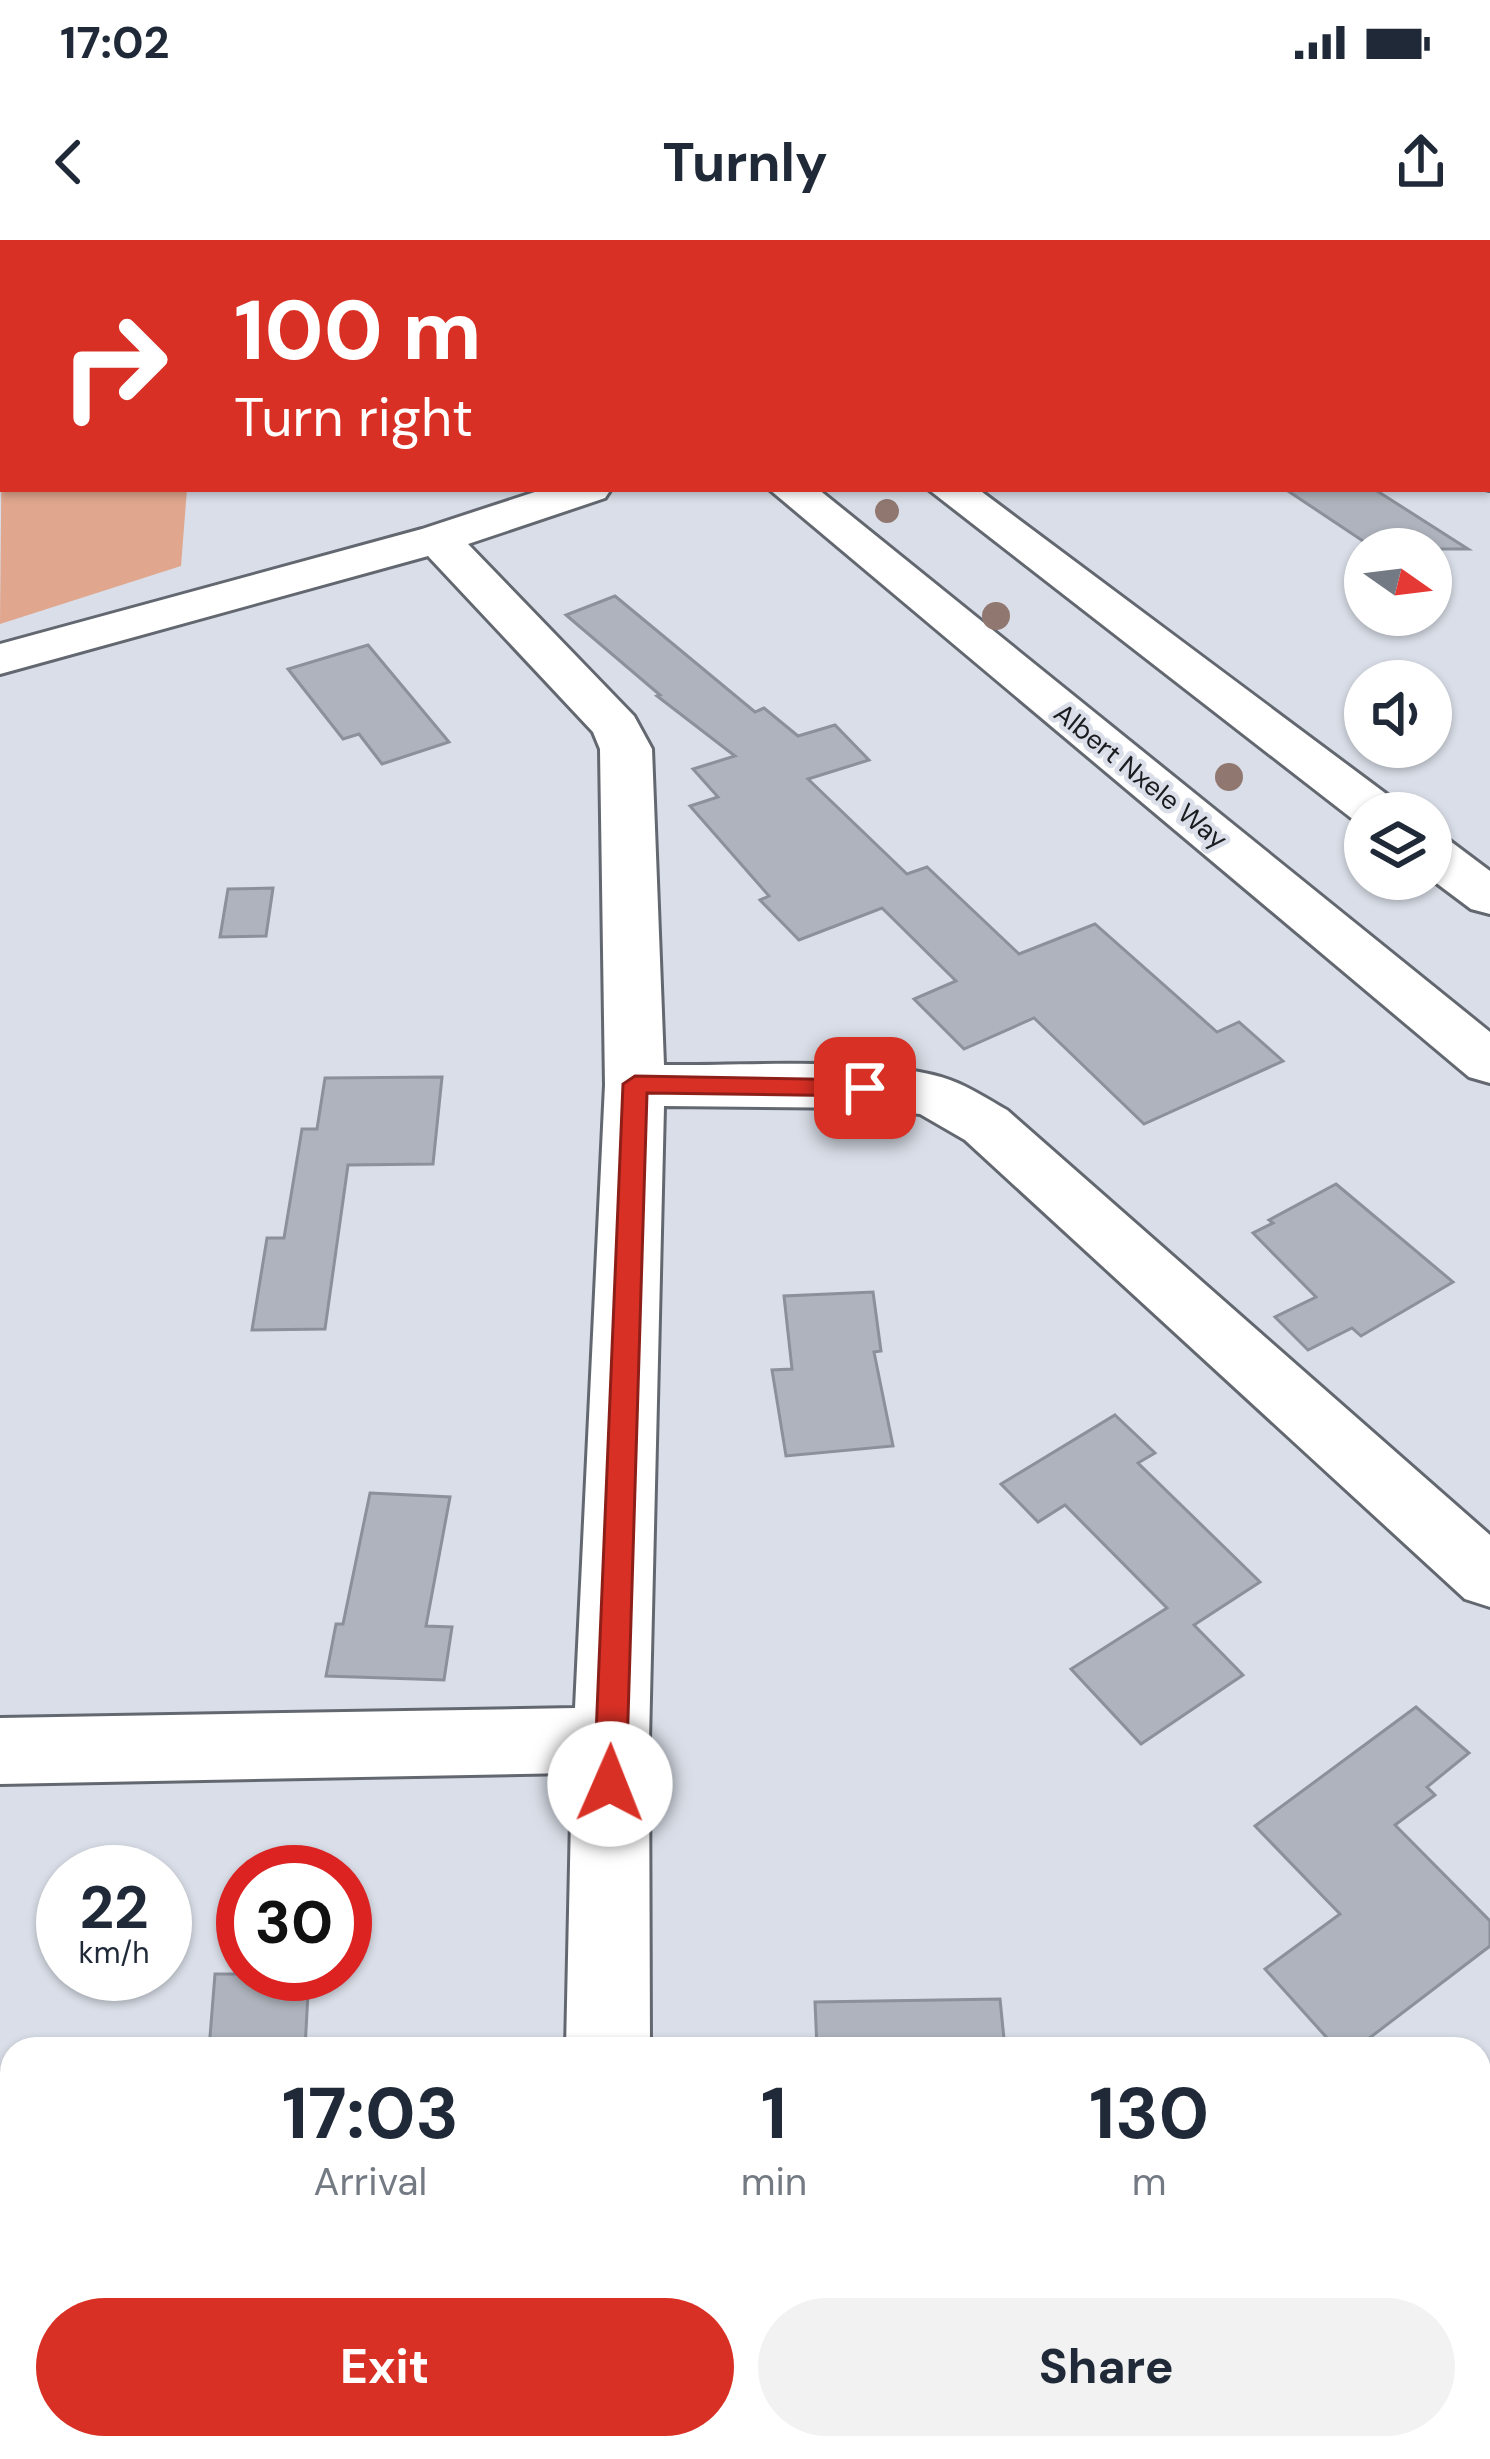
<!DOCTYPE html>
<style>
:root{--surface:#fff;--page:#f2f2f3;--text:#1f2937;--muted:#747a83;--accent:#d93025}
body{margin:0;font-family:"DM Sans",sans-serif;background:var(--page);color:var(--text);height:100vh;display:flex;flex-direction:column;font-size:45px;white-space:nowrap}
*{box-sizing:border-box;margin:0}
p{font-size:39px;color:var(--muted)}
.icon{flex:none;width:66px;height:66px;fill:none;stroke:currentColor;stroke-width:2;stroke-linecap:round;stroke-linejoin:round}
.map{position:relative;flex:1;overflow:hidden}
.details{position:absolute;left:0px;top:1797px;width:1491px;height:423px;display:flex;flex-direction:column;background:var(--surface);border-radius:36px 36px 0 0;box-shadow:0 3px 9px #0004}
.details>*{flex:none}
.banner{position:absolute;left:0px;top:0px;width:1491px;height:252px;box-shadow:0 3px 9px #0004;background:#d93025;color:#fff;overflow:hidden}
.needle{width:78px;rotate:104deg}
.fabs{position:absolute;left:1344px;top:288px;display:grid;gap:24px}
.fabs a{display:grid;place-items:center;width:108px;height:108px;border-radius:50%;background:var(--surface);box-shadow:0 3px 9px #0004;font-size:60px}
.speed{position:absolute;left:36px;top:1605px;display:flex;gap:24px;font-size:60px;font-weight:700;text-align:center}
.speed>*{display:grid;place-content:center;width:156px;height:156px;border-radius:50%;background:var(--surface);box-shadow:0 3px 9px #0004;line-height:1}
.speed small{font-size:30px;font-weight:400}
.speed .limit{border:18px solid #d22;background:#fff;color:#111}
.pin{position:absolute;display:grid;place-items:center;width:102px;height:102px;color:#fff;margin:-51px;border-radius:24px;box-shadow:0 6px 18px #0006}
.me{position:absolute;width:132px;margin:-66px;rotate:1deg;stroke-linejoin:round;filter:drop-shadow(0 0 9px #0008)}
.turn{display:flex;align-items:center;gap:42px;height:252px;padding:0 36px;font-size:54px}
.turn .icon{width:156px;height:156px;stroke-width:2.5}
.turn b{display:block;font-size:84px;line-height:102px}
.eta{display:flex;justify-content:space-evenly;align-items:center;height:204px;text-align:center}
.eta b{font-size:72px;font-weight:700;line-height:84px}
.primary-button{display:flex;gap:24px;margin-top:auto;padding:24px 36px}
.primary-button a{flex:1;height:138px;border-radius:72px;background:var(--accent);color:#fff;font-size:48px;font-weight:700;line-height:138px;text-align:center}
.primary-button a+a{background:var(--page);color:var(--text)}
.status{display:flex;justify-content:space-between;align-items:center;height:84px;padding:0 60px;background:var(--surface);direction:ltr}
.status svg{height:33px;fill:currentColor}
header{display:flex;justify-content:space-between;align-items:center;height:156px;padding:0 36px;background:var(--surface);font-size:54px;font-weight:700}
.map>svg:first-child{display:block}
</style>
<div class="status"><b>17:02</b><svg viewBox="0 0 49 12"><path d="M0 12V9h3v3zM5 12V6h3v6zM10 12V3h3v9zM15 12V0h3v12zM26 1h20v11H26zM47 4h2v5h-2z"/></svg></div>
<header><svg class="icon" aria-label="back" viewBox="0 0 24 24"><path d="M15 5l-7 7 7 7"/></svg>Turnly<svg class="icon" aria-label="share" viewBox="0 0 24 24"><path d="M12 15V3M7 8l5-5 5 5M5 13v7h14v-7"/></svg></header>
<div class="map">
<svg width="1490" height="2219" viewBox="0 0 1490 2219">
<rect width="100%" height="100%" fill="#d9dee8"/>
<!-- green -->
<path fill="#e0a68e" d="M3 72V249H187L181 326 0 384Z"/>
<!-- building -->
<g fill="#aeb3bd" stroke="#8b909a" stroke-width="3">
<path d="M1285 249H1374L1468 309H1375Z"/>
<path d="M615 356 755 472 764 468 798 496 835 485 869 520 808 539 907 634 927 627 1019 714 1095 684 1217 792 1239 782 1283 821 1144 884 1034 778 964 809 914 759 956 741 882 668 799 700 760 660 769 656 690 566 718 557 693 529 735 516 657 456 660 455 566 375Z"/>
<path d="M368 405 449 502 382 524 359 494 343 499 288 429Z"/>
<path d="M273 648 266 696 220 697 228 649Z"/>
<path d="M442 837 433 924 348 925 325 1089 252 1090 267 998H284L302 889H317L325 838Z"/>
<path d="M1336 944 1453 1042 1361 1096 1352 1088 1308 1110 1275 1077 1316 1057 1253 993 1273 983 1269 980Z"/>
<path d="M873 1052 881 1111 874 1112 893 1206 786 1216 772 1130 792 1129 784 1056Z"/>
<path d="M1115 1175 1155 1213 1138 1223 1260 1342 1194 1385 1243 1435 1141 1504 1071 1429 1167 1368 1065 1265 1038 1282 1001 1244Z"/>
<path d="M370 1253 450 1257 426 1386 452 1387 444 1440 326 1436 336 1384H343Z"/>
<path d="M1416 1467 1469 1513 1427 1547 1435 1555 1395 1585 1490 1681V1706L1355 1809H1337L1265 1729 1340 1674 1255 1586Z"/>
<path d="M215 1734H309L305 1809H209Z"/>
<path d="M1000 1759 1005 1809H817L815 1762Z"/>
</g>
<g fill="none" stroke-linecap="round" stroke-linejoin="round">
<defs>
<g id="street">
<path d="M1488 222H1490V250L1485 249Z"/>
<path d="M544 249H611L605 258 468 304 634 476 652 509 664 825C739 826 884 816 950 840 970 847 989 860 1007 870L1490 1295V1367L1465 1359 965 900 920 874 865 868 664 866 649 1500 650 1809H566L572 1533 0 1544V1478L575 1468 605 845 600 509 593 492 428 316 0 434V404L422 289Z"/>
<rect x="557" y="2208" width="94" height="11"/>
</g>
<g id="secondary">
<path d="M476 0H515L517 3H478Z"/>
<path d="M602 0H642L644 3H604Z"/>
<path d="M769 249H818L1490 792V843L1469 837Z"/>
<path d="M928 249H978L1397 562 1404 573H1365V586L1359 584Z"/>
<path d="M1431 597 1450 601 1490 631V674L1471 669 1431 639Z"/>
</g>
</defs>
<!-- street casing -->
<use href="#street" stroke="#636870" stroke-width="6"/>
<!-- secondary casing -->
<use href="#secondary" stroke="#636870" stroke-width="6"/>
<!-- street -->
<use href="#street" fill="#fff" fill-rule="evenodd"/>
<!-- secondary -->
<use href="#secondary" fill="#fff" fill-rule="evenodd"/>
</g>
<!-- trees -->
<g fill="#90776f">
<circle cx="887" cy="271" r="12"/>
<circle cx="996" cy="376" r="14"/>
<circle cx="1229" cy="537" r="14"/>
</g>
<!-- route -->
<path fill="#d93025" stroke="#8d1f18" stroke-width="3" d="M635 836 865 840 877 848 865 856 647 853 626 1544 621 1554 610 1558 599 1554 594 1544 623 844Z"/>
<g text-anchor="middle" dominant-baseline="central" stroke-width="9" stroke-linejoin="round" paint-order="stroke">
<!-- far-street labels -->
<g font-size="27" fill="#1a1c1f" stroke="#d9dee8">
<text transform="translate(1141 536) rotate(39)">Albert Nxele Way</text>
</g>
</g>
</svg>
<div class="fabs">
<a><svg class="needle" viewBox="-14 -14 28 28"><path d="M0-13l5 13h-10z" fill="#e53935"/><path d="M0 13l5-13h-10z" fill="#747a83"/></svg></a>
<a><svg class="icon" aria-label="sound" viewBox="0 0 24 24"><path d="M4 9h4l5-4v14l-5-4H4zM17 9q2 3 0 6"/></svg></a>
<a><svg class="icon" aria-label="layers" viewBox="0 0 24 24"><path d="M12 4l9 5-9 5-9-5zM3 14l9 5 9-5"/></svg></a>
</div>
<div class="speed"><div>22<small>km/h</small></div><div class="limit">30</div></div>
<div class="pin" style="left:865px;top:848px;background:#d93025"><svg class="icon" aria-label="arrive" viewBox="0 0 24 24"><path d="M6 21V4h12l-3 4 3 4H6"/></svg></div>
<svg class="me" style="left:610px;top:1544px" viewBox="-20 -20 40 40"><circle r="19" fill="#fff"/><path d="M0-13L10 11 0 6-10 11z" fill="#d93025"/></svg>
<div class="banner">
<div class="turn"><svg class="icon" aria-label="right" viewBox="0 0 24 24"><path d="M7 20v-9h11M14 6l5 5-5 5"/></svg><div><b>100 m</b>Turn right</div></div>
</div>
<section class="details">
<div class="eta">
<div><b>17:03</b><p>Arrival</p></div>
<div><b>1</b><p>min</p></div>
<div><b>130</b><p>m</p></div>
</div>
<div class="primary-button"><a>Exit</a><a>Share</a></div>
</section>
</div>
